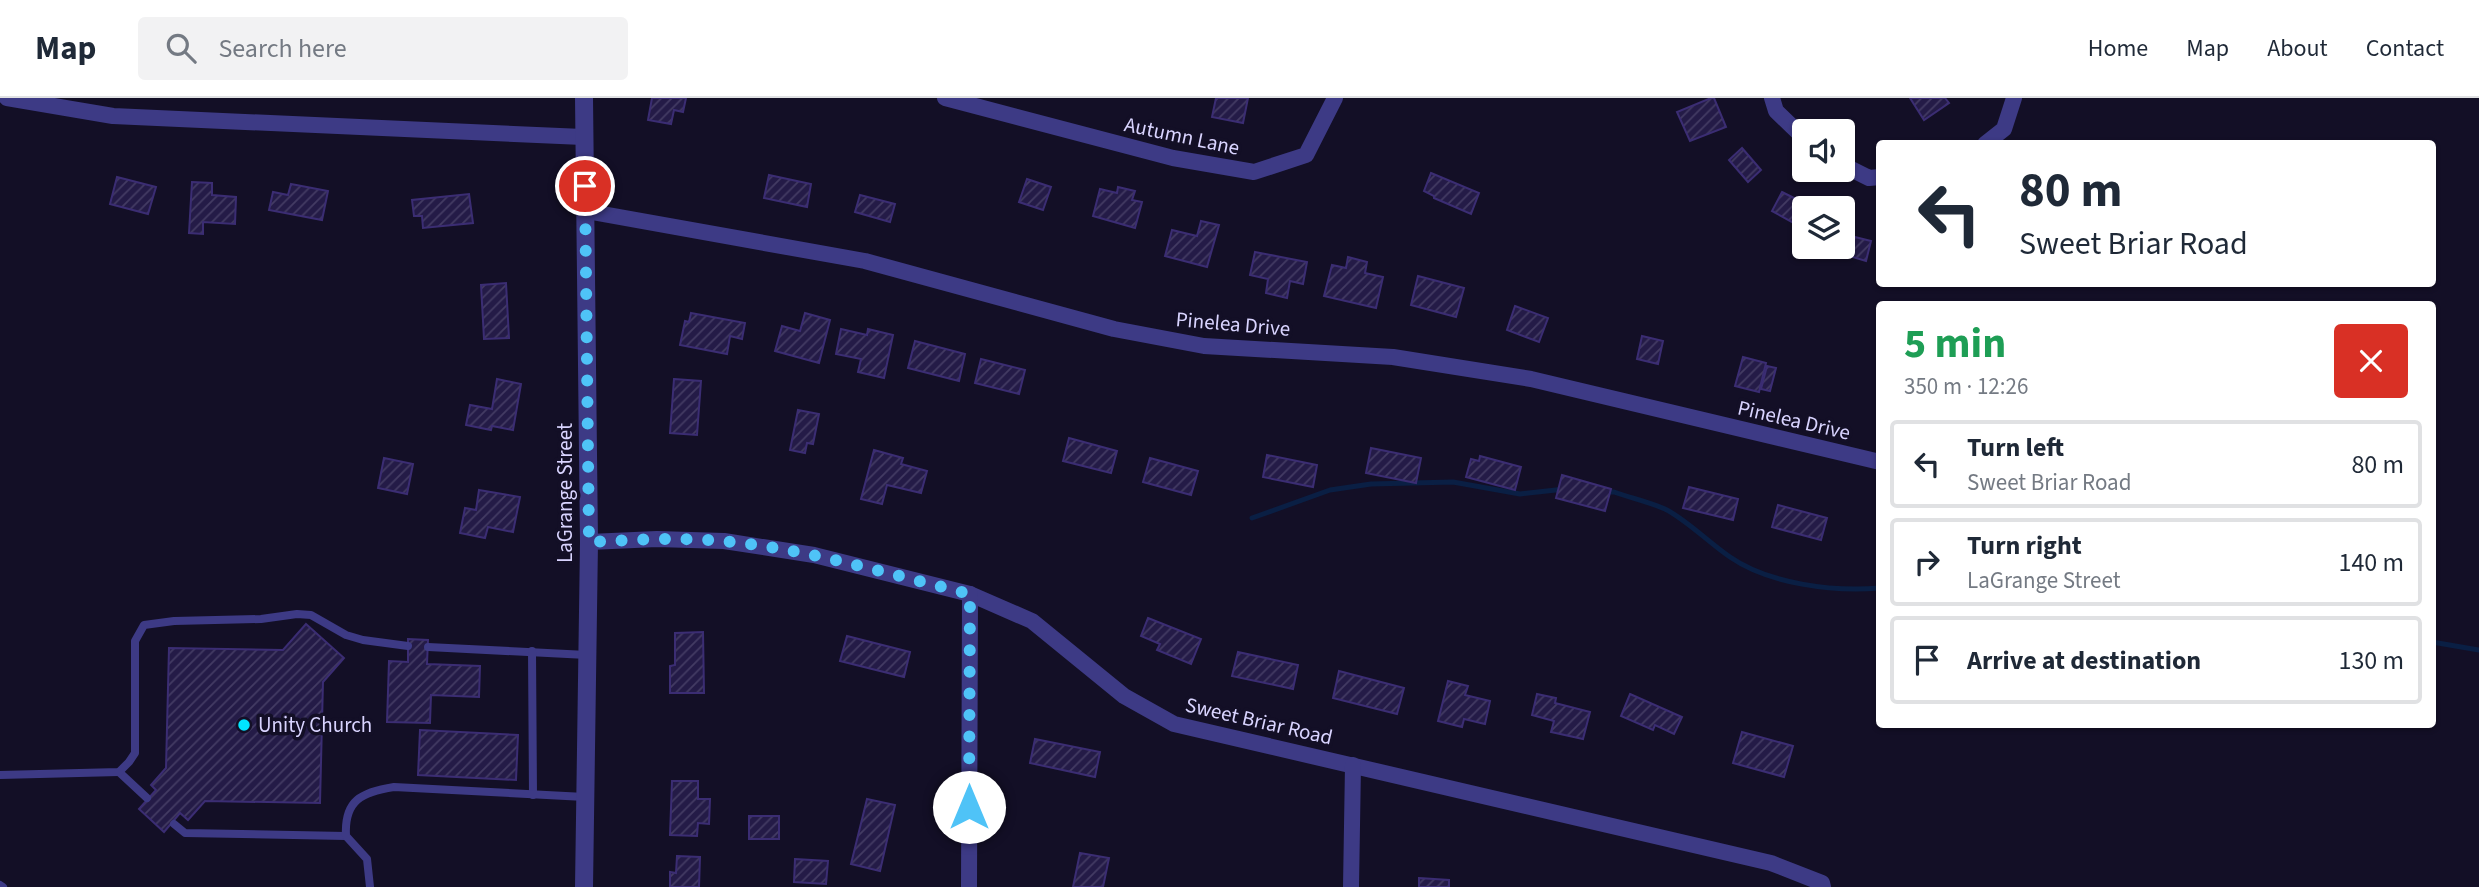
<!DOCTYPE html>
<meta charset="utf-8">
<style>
:root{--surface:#fff;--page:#f2f2f3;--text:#1f2937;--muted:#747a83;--line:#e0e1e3}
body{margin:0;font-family:"Source Sans 3",sans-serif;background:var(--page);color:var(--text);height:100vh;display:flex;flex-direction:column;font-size:26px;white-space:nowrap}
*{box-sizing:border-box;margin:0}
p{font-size:23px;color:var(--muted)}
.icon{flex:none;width:38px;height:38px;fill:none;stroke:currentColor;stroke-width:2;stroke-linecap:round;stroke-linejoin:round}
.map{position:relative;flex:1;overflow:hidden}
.details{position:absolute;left:1876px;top:203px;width:560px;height:427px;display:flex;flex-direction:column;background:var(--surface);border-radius:7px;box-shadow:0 2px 5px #0004}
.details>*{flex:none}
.guide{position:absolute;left:1876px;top:42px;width:560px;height:147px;border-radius:7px;box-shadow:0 2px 5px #0004;background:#fff;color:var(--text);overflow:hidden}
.buttons{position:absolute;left:1792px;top:21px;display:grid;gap:14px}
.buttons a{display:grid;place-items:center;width:63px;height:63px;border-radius:7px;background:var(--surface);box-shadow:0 2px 5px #0004;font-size:35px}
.pin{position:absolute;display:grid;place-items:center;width:60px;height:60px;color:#fff;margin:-30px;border:4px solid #fff;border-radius:50%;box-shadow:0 2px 7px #0007}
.me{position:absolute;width:77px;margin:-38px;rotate:0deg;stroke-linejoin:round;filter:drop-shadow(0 0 5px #0008)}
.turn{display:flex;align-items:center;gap:24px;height:147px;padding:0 28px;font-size:32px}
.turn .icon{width:91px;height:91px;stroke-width:2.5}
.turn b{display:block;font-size:49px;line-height:60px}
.round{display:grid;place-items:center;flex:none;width:74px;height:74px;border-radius:7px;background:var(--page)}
.head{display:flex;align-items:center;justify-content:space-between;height:119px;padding:0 28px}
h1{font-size:42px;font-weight:700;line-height:52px;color:#1e9e55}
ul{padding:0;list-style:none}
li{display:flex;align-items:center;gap:21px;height:88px;margin:0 14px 10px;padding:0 14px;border:4px solid var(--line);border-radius:7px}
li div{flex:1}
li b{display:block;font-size:26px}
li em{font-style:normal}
header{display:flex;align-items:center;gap:42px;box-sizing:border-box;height:98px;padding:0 35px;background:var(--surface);border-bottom:2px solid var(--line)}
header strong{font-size:33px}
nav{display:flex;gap:38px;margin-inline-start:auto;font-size:24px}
.search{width:490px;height:63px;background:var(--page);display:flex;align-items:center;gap:18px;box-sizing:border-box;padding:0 24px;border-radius:7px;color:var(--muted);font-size:26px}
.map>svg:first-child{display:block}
</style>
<header>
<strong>Map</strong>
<div class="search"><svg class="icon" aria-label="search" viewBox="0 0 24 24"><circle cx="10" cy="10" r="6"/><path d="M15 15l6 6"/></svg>Search here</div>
<nav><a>Home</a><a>Map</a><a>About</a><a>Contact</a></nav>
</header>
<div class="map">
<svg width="2479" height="789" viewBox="0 0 2479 789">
<defs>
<pattern id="building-hatch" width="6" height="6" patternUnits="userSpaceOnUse" patternTransform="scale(1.75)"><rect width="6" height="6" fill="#241b47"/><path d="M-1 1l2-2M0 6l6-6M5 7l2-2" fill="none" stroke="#433b63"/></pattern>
</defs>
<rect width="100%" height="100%" fill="#130f26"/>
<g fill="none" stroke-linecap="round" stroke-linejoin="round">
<!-- stream -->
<g stroke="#0a1f44" stroke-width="5">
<path d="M1606 394H1614C1631 400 1649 404 1665 411 1687 422 1709 445 1730 459 1769 486 1833 494 1880 490"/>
<path d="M1252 420 1330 392 1371 386 1453 384 1520 396 1565 391"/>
<path d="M2432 544 2479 552"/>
</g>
</g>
<!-- building -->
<g fill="url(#building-hatch)" stroke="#3b2d73" stroke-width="2">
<path d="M652 0H686L683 14 674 12 671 26 648 22Z"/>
<path d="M1216 0H1248L1243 25 1212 19Z"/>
<path d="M1711 0H1714L1726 29 1690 43 1677 14Z"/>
<path d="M1910 0H1945L1949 5 1924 22Z"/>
<path d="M1742 50 1761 72 1748 84 1729 62Z"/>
<path d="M1431 75 1479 95 1471 116 1434 100V98L1424 93Z"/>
<path d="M769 77 811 86 807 109 764 100Z"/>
<path d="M117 79 156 89 148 116 110 106Z"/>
<path d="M1027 81 1051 89 1043 112 1019 104Z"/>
<path d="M192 84 212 85V97L236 99 235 126 203 124V136L189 135Z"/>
<path d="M291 86 328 93 322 122 269 112 273 94 288 97Z"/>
<path d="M1118 89 1135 93 1132 102 1142 104 1135 130 1093 118 1100 91 1117 95Z"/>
<path d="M1782 94 1812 109 1804 110V123L1801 129 1772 113Z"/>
<path d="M469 96 473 125 423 130 422 118H414L412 102Z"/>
<path d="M860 97 895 106 890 124 855 114Z"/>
<path d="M1201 123 1219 127 1207 169 1165 158 1172 132 1197 138Z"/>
<path d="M1843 136 1871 143 1866 163 1836 154 1837 149H1843Z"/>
<path d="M1255 154 1307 164 1303 186 1290 183 1287 200 1266 195 1268 181 1250 177Z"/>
<path d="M1348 159 1367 164 1365 175 1383 179 1376 210 1324 198 1332 167 1346 170Z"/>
<path d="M1418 178 1464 190 1456 219 1411 207Z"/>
<path d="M506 185 509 240 484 241 481 187Z"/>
<path d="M1515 208 1548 220 1539 244 1507 232Z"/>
<path d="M691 215 745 225 742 241 730 238 727 256 680 247 685 223 689 224Z"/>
<path d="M805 215 830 222 819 265 775 253 782 228 800 233Z"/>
<path d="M841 231 867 237 868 231 893 237 884 280 858 274 861 261 836 256Z"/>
<path d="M1642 238 1663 243 1658 266 1637 261Z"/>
<path d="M915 243 965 256 959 283 908 270Z"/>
<path d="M1743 259 1766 265 1759 294 1735 288Z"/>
<path d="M981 261 1025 272 1019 296 975 285Z"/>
<path d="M1767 268 1776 270 1770 293 1761 291Z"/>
<path d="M497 281 521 286 513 332 492 328 491 332 466 327 470 307 492 311Z"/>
<path d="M674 281 701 283 697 337 670 335Z"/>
<path d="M798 312 819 316 813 346 807 345 805 355 790 352Z"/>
<path d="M1069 340 1117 353 1111 375 1063 363Z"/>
<path d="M1371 350 1421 360 1416 385 1366 375Z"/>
<path d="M874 352 903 360 901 366 927 373 921 395 887 387 882 406 861 401Z"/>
<path d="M1267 357 1317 367 1313 389 1263 379Z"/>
<path d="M1480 358 1521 369 1515 392 1466 379 1471 361 1479 363Z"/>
<path d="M384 360 413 366 407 396 378 390Z"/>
<path d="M1150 360 1198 373 1191 397 1143 384Z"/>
<path d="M1562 377 1611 391 1605 413 1556 400Z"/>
<path d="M1689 389 1738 401 1733 422 1683 410Z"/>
<path d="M479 392 520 399 513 434 488 429 485 440 460 435 465 410 476 412Z"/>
<path d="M1778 407 1827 420 1821 442 1772 429Z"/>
<path d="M1148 520 1201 541 1191 566 1157 552 1160 546 1141 538Z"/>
<path d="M306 526 344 560 323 584 320 705 205 703 188 722 180 715 164 734 139 711 156 692 151 687 166 670 169 550 283 552Z"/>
<path d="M703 534 704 595H670V568L675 567V535Z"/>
<path d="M847 538 910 554 904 579 840 563Z"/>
<path d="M408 541 428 542 427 566 480 568 479 599 431 597 430 625 387 624 389 563 408 564Z"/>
<path d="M1238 554 1298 567 1293 591 1232 578Z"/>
<path d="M1339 573 1404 590 1397 616 1333 600Z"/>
<path d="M1448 583 1468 588 1465 597 1490 603 1485 626 1464 621 1462 629 1438 623Z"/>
<path d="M1537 596 1556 600 1555 605 1590 614 1583 641 1551 634 1554 623 1532 617Z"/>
<path d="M1630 596 1682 619 1674 636 1655 627 1653 632 1621 618Z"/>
<path d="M420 632 518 637 516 682 418 677Z"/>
<path d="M1742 634 1793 648 1784 679 1733 665Z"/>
<path d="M1035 641 1100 654 1095 679 1030 665Z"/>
<path d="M672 683H698V701H710L709 726 698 725 697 738 670 737Z"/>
<path d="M867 701 895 707 880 773 851 766Z"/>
<rect x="749" y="718" width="30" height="23"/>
<path d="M1080 755 1109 760 1103 789H1073Z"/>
<path d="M677 758 700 759 699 789H670V774L676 775Z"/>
<path d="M795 761 828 763 826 786 794 784Z"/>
<path d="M1419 780 1449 782V789H1419Z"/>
</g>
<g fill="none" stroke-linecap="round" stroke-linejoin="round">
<!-- service -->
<g stroke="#3d3a85" stroke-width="8">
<path d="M428 549 587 557"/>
<path d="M532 553 533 697"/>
<path d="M119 674 147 700"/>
<path d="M0 677 119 674 129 664 135 655V543L144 527 174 523 261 521 297 516 311 517 346 537 363 542 408 548"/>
<path d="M174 726 185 735 346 738"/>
<path d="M0 787 3 789"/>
<path d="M370 789 367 761 346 738C344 702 362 694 394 689L585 699"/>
</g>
<!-- minor -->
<g stroke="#3d3a85" stroke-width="16">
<path d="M7 0 113 18 583 39"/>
<path d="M945 0 1173 60 1254 74 1306 57 1335 0"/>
<path d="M1772 0 1776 13 1804 40"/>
<path d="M1985 46 2004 31 2014 0"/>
<path d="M1843 67 1869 80 1880 79"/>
<path d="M586 113 865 163 1114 231 1204 248 1393 259 1531 281 1880 364"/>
<path d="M589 444 657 441 724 443 814 457 970 496 1032 523 1124 598 1174 626 1771 765 1822 785 1823 789"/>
<path d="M969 789 970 496"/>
<path d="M1351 789 1353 667"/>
</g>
<!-- tertiary -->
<path stroke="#3d3a85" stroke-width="18" d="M584 0 589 444 584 789"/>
</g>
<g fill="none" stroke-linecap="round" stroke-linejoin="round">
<!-- route -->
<path stroke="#4fc3f7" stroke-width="12" stroke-dasharray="0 21.6" d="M585 88 589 444C633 442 679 439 723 443 807 451 889 476 970 496L969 709"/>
</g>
<!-- markers -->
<circle fill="#00e5ff" stroke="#130f26" stroke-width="2.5" cx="244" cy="627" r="7"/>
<g text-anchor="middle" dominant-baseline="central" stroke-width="7" stroke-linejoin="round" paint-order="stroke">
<!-- street labels -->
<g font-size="21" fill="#d9d4ff" stroke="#130f26">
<text transform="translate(1182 38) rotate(12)">Autumn Lane</text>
<text transform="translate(1233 226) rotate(5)">Pinelea Drive</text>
<text transform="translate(1794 322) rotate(13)">Pinelea Drive</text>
<text transform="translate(565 395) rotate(-90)">LaGrange Street</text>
<text transform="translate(1259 623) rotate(13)">Sweet Briar Road</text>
</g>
<!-- poi labels -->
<g font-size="21" fill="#d9d4ff" stroke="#130f26" text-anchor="start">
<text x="258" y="627">Unity Church</text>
</g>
</g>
</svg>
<div class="buttons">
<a><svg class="icon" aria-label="sound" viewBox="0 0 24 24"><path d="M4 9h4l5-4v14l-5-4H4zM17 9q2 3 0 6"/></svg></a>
<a><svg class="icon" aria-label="layers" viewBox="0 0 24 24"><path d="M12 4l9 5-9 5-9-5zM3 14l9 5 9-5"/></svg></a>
</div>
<div class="pin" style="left:585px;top:88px;background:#d93025"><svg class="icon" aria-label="arrive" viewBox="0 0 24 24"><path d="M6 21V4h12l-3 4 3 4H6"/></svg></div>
<svg class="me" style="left:969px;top:709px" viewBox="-20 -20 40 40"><circle r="19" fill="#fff"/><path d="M0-13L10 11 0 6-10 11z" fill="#4fc3f7"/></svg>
<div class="guide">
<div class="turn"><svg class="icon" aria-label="left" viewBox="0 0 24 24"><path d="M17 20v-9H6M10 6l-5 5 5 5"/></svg><div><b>80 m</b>Sweet Briar Road</div></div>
</div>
<section class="details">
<div class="head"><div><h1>5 min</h1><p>350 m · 12:26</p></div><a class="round" style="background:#d93025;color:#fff"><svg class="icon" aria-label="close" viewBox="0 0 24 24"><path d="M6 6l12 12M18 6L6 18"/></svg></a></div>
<ul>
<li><svg class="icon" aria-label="left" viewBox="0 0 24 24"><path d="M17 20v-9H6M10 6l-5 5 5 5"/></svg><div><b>Turn left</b><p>Sweet Briar Road</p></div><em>80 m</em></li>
<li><svg class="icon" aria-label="right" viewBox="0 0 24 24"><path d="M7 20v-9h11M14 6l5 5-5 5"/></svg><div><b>Turn right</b><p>LaGrange Street</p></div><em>140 m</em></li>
<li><svg class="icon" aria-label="arrive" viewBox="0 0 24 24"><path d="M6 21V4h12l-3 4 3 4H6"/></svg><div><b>Arrive at destination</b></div><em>130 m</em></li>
</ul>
</section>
</div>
